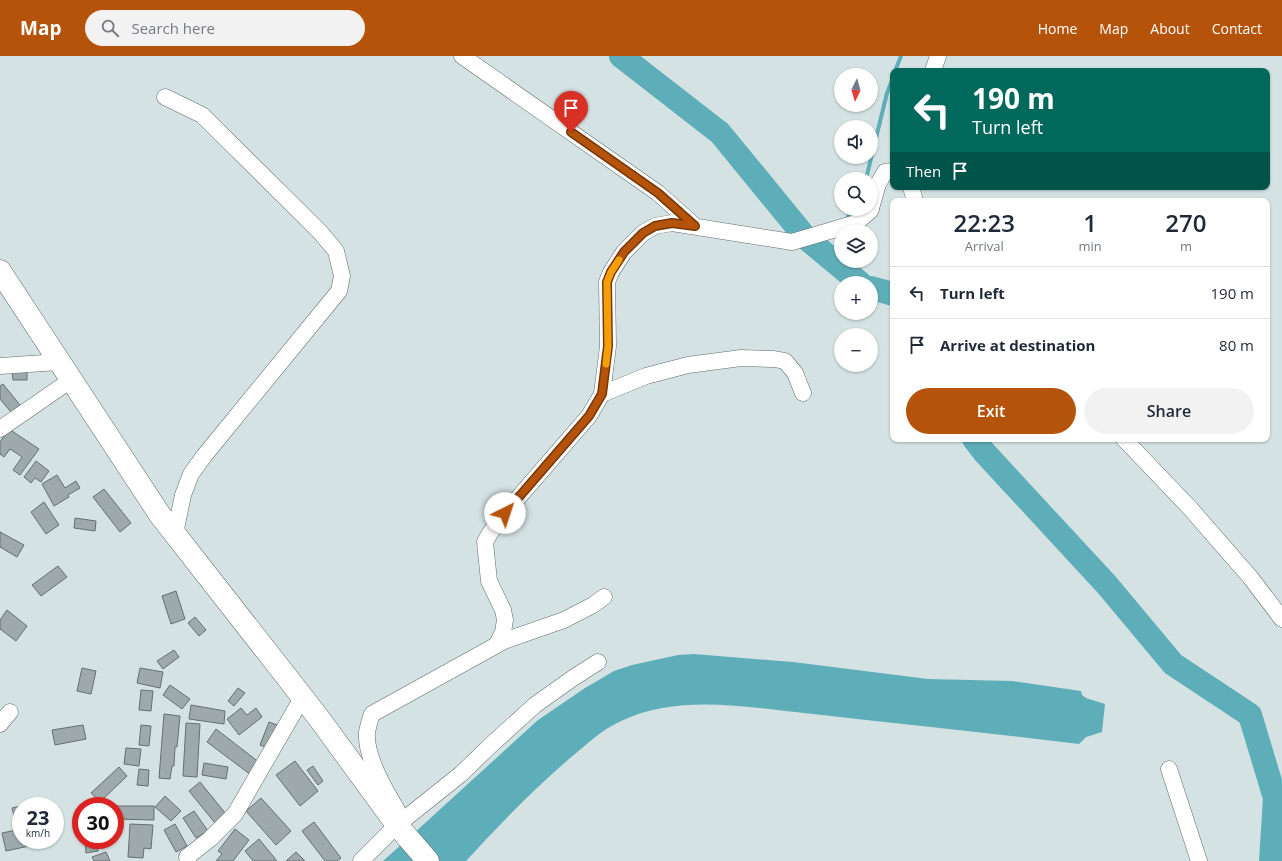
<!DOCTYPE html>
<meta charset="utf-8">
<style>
:root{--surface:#fff;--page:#f2f2f3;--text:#1f2937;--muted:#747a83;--line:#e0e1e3;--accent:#b45309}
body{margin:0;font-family:"Open Sans",sans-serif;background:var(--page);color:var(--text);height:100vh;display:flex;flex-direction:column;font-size:15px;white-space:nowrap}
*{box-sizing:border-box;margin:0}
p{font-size:13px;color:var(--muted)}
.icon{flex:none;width:22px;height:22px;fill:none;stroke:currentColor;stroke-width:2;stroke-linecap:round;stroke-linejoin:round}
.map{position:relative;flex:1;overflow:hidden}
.panel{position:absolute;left:890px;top:142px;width:380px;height:244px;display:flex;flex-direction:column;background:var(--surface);border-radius:8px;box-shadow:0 1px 3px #0004}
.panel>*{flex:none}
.top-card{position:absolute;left:890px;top:12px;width:380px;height:122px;border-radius:8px;box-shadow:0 1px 3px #0004;background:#00695c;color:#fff;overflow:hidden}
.needle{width:26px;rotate:185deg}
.tools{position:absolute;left:834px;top:12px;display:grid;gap:8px}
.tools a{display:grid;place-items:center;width:44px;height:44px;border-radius:50%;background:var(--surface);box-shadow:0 1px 3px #0004;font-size:20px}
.speed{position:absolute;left:12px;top:741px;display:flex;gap:8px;font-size:20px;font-weight:700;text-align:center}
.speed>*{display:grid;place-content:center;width:52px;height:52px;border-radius:50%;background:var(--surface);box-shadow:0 1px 3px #0004;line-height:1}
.speed small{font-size:10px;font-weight:400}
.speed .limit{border:6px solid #d22;background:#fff;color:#111}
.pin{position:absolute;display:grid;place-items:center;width:34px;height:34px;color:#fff;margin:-41px -17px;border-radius:50% 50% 50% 0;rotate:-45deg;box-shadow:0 0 4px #0007}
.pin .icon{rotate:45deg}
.me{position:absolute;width:44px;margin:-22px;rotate:41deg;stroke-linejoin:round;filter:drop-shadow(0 0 3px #0008)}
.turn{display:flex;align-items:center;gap:14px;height:84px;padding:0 16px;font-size:18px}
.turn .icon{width:52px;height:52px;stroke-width:2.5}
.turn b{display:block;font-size:28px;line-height:34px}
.then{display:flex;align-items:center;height:38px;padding:0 16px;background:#0003;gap:8px;font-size:15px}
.eta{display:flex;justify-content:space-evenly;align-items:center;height:68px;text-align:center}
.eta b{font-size:24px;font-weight:600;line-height:28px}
.button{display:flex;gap:8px;margin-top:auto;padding:8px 16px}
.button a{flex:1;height:46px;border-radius:24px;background:var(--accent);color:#fff;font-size:16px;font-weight:600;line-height:46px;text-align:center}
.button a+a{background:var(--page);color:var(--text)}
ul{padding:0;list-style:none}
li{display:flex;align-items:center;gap:12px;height:52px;padding:0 16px;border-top:1px solid var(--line)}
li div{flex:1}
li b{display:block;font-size:15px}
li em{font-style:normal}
header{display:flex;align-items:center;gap:24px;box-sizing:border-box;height:56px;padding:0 20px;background:var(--accent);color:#fff}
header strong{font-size:19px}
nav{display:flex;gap:22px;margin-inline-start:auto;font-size:14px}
.search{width:280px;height:36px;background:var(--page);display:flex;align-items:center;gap:10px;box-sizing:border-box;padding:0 14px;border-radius:22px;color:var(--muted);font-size:15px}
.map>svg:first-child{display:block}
</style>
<header>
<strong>Map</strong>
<div class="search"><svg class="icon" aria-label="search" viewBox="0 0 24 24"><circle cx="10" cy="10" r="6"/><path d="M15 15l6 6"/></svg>Search here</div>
<nav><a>Home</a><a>Map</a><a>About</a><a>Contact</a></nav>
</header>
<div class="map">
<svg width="1282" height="805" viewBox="0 0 1282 805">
<rect width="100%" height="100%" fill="#d5e2e4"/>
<!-- water -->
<g fill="#5eaeb9">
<path d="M694 598 793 606 928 623 1012 625 1081 635 1082 639 1086 642 1105 648 1102 676 1086 681 1079 688C1005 679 931 671 857 663 831 660 804 657 777 654 724 648 670 642 621 665 601 674 586 689 569 703 532 735 499 769 466 805H438L413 778 538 664 585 632 614 615 632 609 678 599Z"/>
<path d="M403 787 419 805H383Z"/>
</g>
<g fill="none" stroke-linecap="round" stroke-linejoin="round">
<!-- stream -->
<g stroke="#5eaeb9" stroke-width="4">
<path d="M895 15 901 0"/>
<path d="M866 123 887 37 893 22"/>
<path d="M846 165 852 153"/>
<path d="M831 203 841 177"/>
</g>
<!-- river -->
<g stroke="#5eaeb9" stroke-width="24">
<path d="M621 0 720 77 806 182 860 227"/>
<path d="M871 232 893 238"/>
<path d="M974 383 984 396 1107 529 1173 608 1250 659 1275 742 1271 805"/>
</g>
</g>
<!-- building -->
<g fill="#9da9ab" stroke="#646f71">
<path d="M12 316H27V324H13Z"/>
<path d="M3 328 20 349 11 356 0 343V330Z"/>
<path d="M9 373 39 393 20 419 13 414 22 401 10 393 4 401 0 398V386Z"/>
<path d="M36 405 49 415 41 426 35 422 31 427 24 421Z"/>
<path d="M57 419 65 432 76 425 80 432 68 439 69 441 54 450 42 428Z"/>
<path d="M104 433 131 467 120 476 93 441Z"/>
<path d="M44 446 59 469 46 478 31 456Z"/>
<path d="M75 462 96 465 95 475 74 472Z"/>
<path d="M0 476 24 489 17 501 0 491Z"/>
<path d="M58 510 67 521 41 540 32 529Z"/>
<path d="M176 535 185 563 171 568 162 540Z"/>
<path d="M7 554 27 570 16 585 0 573V564Z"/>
<path d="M195 561 206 574 199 580 188 567Z"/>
<path d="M174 594 179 601 163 613 157 605Z"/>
<path d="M82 612 96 615 91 638 77 635Z"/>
<path d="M140 612 163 616 160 632 137 627Z"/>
<path d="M170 629 190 643 182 653 163 639Z"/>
<path d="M238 632 245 637 234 650 228 645Z"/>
<path d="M141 634 153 635 151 655 139 654Z"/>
<path d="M191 649 225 655 224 668 189 663Z"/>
<path d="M241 652 247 659 256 652 262 661 239 679 227 663Z"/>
<path d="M164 658 180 660 177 691H175L174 710H172L170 723 159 722Z"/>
<path d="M269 666 277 669 268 692 260 689Z"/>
<path d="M186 667 200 668 197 721 183 720Z"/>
<path d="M83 669 86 683 55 689 52 674Z"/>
<path d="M141 669 151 670 149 690 139 689Z"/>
<path d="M216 673 260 707 251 719 207 686Z"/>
<path d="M126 692 141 693 139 710 124 708Z"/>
<path d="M295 705 318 735 300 750 276 719Z"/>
<path d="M204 707 228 711 226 723 202 719Z"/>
<path d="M313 710 323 725 318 729 307 714Z"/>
<path d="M119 711 127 720 100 746 91 737Z"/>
<path d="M139 713 149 714 148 730 137 729Z"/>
<path d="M200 726 226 758 215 767 189 735Z"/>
<path d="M165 740 181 755 171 765 155 751Z"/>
<path d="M261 742 291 775 276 789 246 755Z"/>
<path d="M33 747 34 750H21V763L15 764 12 752Z"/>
<path d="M115 750H154V764L115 763Z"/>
<path d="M194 755 208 775 196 782 183 762Z"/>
<path d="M314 766 341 802 337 805H325L302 775Z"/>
<path d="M130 768 153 769 151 793 144 792 143 802 128 801Z"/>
<path d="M175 768 187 790 176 796 164 774Z"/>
<path d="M21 773V784H33L34 789 6 795 2 777Z"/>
<path d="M235 773 249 784 233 805H216L222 798 218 795Z"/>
<path d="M259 783 277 805H253L245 795Z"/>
<path d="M85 784H96L98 795 86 797Z"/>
<path d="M106 796 110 805H94L92 801Z"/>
<path d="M296 796 305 805H286Z"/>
</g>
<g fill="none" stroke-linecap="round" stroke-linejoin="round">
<defs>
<g id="street">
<path d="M462 0 658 137 695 170"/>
<path d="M933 15 938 0"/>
<path d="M165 41 202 59 320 176 336 195 342 220 339 235 204 400 191 418 183 439 175 478"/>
<path d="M911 131 915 145"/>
<path d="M871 152 878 128 885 116 893 115"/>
<path d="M0 310 59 306"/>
<path d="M602 338 608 290 607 226 611 216 624 196 643 177 655 170 672 167 792 186 856 167 870 155 871 153"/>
<path d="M0 373 71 324"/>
<path d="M1124 383 1189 451 1250 521 1282 563"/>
<path d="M497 588 503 576 505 564 503 554 489 525 485 486 490 477 505 457 589 360 602 338 646 320 688 309 741 302 774 303 785 305 795 317 803 337"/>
<path d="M0 668 10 656"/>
<path d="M1169 713 1199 805"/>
<path d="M397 754C385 734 365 700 367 676 368 671 370 664 372 658L504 585 564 564 593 549 604 541"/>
<path d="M188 805 187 801 210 783 235 758 302 642"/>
<path d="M361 805 397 769 461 718 492 688 535 649 573 622 598 606"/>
</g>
<path id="secondary" d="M0 215 160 459 318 661 397 769 428 805"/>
</defs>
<!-- street casing -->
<use href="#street" stroke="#606b6d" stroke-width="17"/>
<!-- secondary casing -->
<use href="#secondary" stroke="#606b6d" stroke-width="23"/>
<!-- street -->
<use href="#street" stroke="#fff" stroke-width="16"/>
<!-- secondary -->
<use href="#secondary" stroke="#fff" stroke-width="22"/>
</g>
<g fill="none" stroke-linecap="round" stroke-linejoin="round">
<defs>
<path id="route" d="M505 457 589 360 602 338 608 290 607 226 611 216 624 196 643 177 655 170 672 167 695 170 658 137 571 76"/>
</defs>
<!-- route casing -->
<use href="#route" stroke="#753606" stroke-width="10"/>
<!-- route -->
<use href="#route" stroke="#b45309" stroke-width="7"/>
<!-- slow -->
<path stroke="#f59e0b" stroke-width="7" d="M606 308 608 290 607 226 611 216 619 204"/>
</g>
</svg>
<div class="tools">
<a><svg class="needle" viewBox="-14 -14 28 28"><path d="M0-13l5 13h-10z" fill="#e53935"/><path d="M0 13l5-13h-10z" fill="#747a83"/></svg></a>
<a><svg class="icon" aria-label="sound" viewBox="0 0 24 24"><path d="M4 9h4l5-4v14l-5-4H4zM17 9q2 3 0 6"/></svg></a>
<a><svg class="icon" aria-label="search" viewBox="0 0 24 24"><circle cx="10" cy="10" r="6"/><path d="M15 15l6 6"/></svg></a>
<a><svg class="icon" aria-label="layers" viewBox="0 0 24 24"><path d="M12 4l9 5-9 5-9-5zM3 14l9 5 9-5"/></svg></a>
<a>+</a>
<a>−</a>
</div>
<div class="speed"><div>23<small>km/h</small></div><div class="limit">30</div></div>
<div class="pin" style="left:571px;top:76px;background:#d93025"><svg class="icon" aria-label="arrive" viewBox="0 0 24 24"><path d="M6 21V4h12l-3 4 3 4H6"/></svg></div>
<svg class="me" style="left:505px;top:457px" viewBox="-20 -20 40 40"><circle r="19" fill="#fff"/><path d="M0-13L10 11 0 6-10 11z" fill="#b45309"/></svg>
<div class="top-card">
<div class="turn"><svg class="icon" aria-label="left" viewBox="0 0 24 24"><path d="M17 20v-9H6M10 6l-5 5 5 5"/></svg><div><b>190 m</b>Turn left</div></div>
<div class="then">Then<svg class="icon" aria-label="arrive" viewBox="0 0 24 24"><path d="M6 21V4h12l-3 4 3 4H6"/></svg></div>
</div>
<section class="panel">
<div class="eta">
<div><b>22:23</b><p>Arrival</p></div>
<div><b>1</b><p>min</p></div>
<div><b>270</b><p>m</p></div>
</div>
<ul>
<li><svg class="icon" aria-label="left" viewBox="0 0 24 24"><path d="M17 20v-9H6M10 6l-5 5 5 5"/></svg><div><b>Turn left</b></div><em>190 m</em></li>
<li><svg class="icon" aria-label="arrive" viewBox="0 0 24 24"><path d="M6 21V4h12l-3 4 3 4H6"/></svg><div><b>Arrive at destination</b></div><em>80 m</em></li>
</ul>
<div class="button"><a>Exit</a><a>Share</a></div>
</section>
</div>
